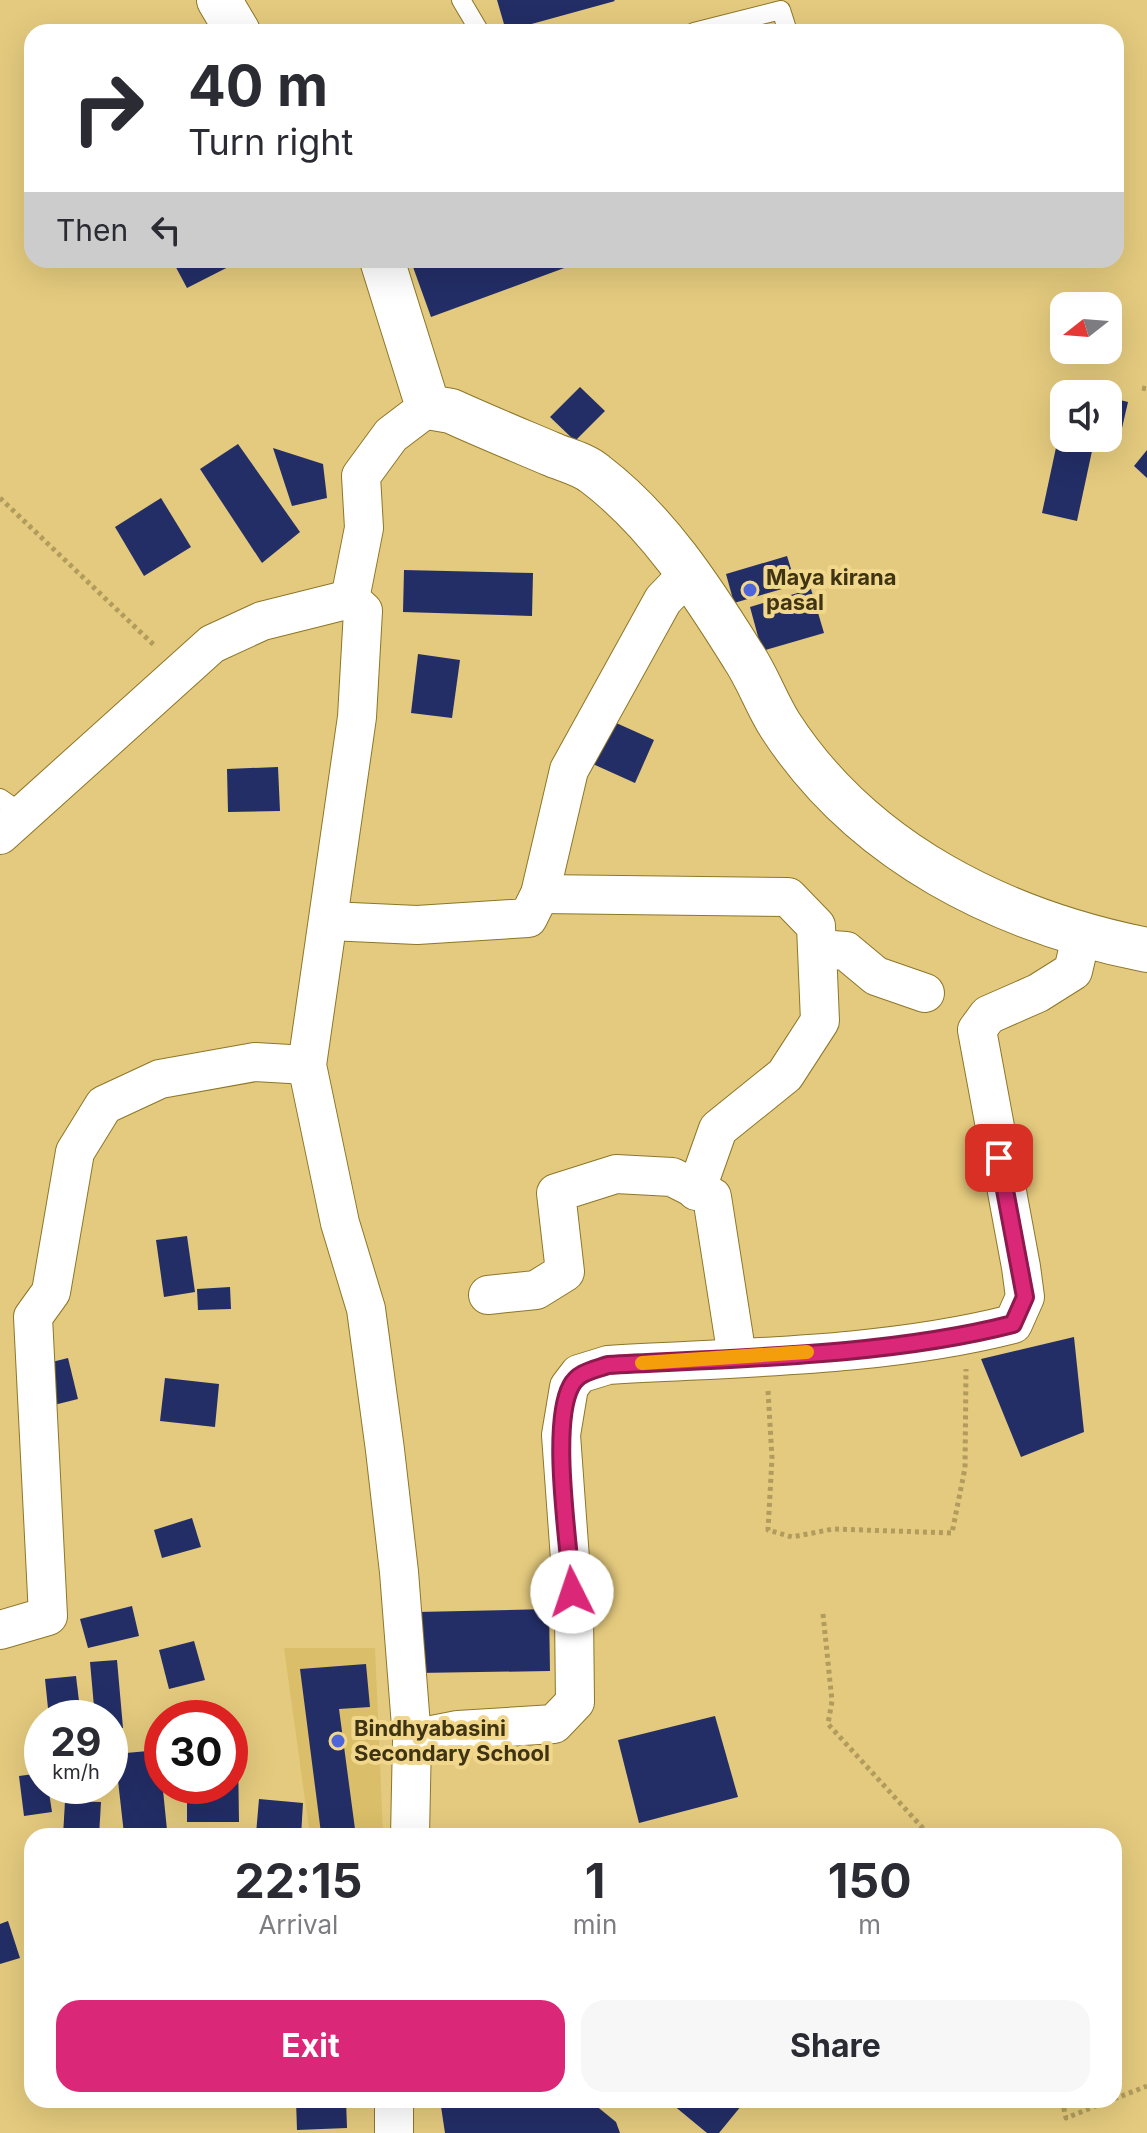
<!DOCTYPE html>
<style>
:root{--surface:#fff;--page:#f7f7f7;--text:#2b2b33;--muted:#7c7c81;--accent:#db2777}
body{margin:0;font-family:Inter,sans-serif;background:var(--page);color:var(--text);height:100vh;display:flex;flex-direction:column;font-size:30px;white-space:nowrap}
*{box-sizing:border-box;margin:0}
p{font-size:26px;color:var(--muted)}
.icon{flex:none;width:44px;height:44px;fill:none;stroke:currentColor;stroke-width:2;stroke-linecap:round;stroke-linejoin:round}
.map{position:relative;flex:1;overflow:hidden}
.drawer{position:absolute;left:24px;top:1828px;width:1098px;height:280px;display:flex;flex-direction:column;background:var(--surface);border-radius:24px;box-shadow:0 8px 32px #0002}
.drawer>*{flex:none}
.banner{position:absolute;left:24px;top:24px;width:1100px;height:244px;border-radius:24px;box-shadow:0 8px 32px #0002;background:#fff;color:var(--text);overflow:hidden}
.needle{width:52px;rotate:253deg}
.tools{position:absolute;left:1050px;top:292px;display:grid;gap:16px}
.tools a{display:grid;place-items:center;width:72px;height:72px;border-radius:16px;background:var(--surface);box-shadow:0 8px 32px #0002;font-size:40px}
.speed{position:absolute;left:24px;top:1700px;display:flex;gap:16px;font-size:40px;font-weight:700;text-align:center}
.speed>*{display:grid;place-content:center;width:104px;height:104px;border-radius:50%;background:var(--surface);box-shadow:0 8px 32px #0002;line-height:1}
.speed small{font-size:20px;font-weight:400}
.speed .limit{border:12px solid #d22;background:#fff;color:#111}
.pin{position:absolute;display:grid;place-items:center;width:68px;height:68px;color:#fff;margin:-34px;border-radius:16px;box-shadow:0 4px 12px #0006}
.me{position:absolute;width:88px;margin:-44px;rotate:356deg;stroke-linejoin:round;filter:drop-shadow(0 0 6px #0008)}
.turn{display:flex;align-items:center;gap:28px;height:168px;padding:0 32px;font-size:36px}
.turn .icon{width:104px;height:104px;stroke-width:2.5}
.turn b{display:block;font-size:56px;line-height:68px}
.then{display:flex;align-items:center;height:76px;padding:0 32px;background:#0003;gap:16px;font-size:30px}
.eta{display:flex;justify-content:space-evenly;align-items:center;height:136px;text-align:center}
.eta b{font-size:48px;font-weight:700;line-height:56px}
.primary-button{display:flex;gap:16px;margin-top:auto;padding:16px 32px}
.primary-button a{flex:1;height:92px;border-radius:24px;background:var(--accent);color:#fff;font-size:32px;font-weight:700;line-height:92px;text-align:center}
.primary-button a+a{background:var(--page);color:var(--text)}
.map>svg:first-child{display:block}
</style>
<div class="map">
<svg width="1147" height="2133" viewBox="0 0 1147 2133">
<rect width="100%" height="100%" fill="#e4ca7e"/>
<!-- built -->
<path fill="#dabe69" d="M284 1648H375L383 1834 310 1836Z"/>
<!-- building -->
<g fill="#232e67">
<path d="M497 0H614L615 1 506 31Z"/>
<path d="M172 260H242L187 288Z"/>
<path d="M431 260H586L431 317 413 267Z"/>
<path d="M580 387 605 411 575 441 550 417Z"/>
<path d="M1108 397 1128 402 1119 441 1108 438Z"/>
<path d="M1057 443 1092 451 1077 521 1042 513Z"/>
<path d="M238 444 300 532 262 563 200 469Z"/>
<path d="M273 448 323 464 327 498 292 506Z"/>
<path d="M1147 450V478L1134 466Z"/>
<path d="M161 498 191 547 144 576 115 527Z"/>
<path d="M787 556 796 585 734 603 726 574Z"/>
<path d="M404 570 533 573 532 616 403 612Z"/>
<path d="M811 589 824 633 762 651 750 607Z"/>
<path d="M418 654 460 660 452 718 411 713Z"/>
<path d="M603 717 654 740 635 783 584 760Z"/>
<path d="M278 767 280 811 228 812 227 769Z"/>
<path d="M187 1236 195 1292 164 1297 156 1240Z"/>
<path d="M230 1287 231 1309 198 1310 197 1289Z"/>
<path d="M1074 1337 1084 1432 1021 1457 981 1359Z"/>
<path d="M68 1358 78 1399 46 1407 36 1366Z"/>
<path d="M165 1378 219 1384 215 1427 160 1421Z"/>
<path d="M192 1518 201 1547 162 1558 154 1530Z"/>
<path d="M132 1606 139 1636 88 1648 80 1619Z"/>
<path d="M549 1609 550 1671 417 1673V1612Z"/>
<path d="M194 1641 205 1680 169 1689 159 1650Z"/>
<path d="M117 1660 123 1728 110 1729V1718H95L90 1662Z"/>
<path d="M366 1664 370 1707 339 1709 355 1829 321 1833 300 1669Z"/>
<path d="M76 1676 81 1718H49L45 1679Z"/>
<path d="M715 1716 738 1797 639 1823 618 1740Z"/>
<path d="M159 1750 167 1830 124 1834 115 1754Z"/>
<path d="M230 1752 238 1753 239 1822H187V1786H230Z"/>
<path d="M42 1773V1786H48L52 1812 24 1816 19 1776Z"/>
<path d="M259 1799 303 1803 301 1836 256 1834Z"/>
<path d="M65 1801 101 1802 99 1836H63Z"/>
<path d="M8 1921 20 1958 0 1964V1924Z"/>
<path d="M296 2100H346L347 2128 297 2130Z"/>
<path d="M440 2100H589L616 2122 620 2133H445Z"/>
<path d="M667 2100H746L719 2133H707Z"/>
</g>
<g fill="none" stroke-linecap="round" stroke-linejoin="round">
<defs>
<g id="lane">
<path d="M461 0 480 32"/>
<path d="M694 32 781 10 788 32"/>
<path d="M0 798 23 814"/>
</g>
<g id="street">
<path d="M0 835 212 644 262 621 350 599"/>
<path d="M540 894 788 897 816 926 820 1021 785 1075 718 1129 696 1191"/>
<path d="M329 921 417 925 528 918 540 894 569 770 663 600 687 575"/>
<path d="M818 949 846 951 876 976 925 993"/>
<path d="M488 1295 536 1290 565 1272 556 1193 616 1174 672 1177 712 1197 737 1357"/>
<path d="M0 1630 48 1616 33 1317 51 1292 75 1152 104 1105 160 1079 255 1062 307 1065"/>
<path d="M412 1739 458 1730 554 1724 575 1702 574 1614 561 1435 569 1387 579 1374 608 1365C741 1357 883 1357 1013 1324L1025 1297 1021 1267 977 1030 988 1015 1038 993 1073 971 1081 937"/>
<path d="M410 1836 412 1739 399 1572 385 1450 366 1309 340 1223 307 1065 357 717 363 611 350 599 364 528 361 476 391 435 428 407"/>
<path d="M394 2100V2133"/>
</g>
<g id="secondary">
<path d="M219 0 238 32"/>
<path d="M382 260 428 407 451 411C484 426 518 440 551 454 565 460 583 464 595 474 657 521 702 590 743 656 758 678 766 703 780 725 863 853 1002 921 1147 950"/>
</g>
</defs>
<!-- lane casing -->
<use href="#lane" stroke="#8e7628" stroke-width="20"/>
<!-- street casing -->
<use href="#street" stroke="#8e7628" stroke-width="40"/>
<!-- secondary casing -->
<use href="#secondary" stroke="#8e7628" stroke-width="46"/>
<!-- path -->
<g stroke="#b19c5d" stroke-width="5" stroke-dasharray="4 4" stroke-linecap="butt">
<path d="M1142 388 1147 389"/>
<path d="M0 498 155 646"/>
<path d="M768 1391 772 1458 768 1530 792 1537 833 1529 952 1533 965 1468 966 1369"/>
<path d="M823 1614 832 1701 828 1724 930 1836"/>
<path d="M1114 2099 1147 2086"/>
<path d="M1062 2100 1066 2118 1111 2100"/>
</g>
<!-- lane -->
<use href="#lane" stroke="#fff" stroke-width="18"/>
<!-- street -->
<use href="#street" stroke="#fff" stroke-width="38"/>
<!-- secondary -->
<use href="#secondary" stroke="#fff" stroke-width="44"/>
</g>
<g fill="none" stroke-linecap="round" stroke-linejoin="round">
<defs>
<path id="route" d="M572 1592C569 1544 550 1425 571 1386 578 1372 594 1370 608 1365 736 1358 889 1356 1013 1324L1025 1297 999 1158"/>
</defs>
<!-- route casing -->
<use href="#route" stroke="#8e194d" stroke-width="20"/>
<!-- route -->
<use href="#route" stroke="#db2777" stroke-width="14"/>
<!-- slow -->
<path stroke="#f59e0b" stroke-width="14" d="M642 1363 807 1352"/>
</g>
<!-- markers -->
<g fill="#4e64d9" stroke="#f1d78b" stroke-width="3">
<circle cx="750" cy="590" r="8"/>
<circle cx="338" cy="1741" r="8"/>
</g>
<g text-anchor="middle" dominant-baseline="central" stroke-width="8" stroke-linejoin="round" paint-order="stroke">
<!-- poi labels -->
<g font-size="22" font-weight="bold" fill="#3e3313" stroke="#f1d78b" text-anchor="start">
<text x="766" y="577">Maya kirana<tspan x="766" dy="25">pasal</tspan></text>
<text x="354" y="1728">Bindhyabasini<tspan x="354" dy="25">Secondary School</tspan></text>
</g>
</g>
</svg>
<div class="tools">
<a><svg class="needle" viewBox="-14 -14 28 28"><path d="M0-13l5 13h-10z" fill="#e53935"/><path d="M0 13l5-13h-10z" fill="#7c7c81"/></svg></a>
<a><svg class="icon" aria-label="sound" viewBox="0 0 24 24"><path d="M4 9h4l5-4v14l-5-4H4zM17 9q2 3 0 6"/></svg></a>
</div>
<div class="speed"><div>29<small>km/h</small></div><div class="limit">30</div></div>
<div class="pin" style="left:999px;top:1158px;background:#d93025"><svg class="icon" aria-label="arrive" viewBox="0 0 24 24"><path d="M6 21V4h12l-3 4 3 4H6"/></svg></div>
<svg class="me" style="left:572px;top:1592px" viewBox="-20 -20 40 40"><circle r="19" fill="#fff"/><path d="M0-13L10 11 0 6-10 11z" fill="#db2777"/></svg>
<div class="banner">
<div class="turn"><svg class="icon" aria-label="right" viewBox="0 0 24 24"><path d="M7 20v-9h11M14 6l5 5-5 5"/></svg><div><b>40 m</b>Turn right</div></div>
<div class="then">Then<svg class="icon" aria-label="left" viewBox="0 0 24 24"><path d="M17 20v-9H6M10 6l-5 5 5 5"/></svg></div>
</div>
<section class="drawer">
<div class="eta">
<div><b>22:15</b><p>Arrival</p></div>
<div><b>1</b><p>min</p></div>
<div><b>150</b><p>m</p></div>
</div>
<div class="primary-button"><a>Exit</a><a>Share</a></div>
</section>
</div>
